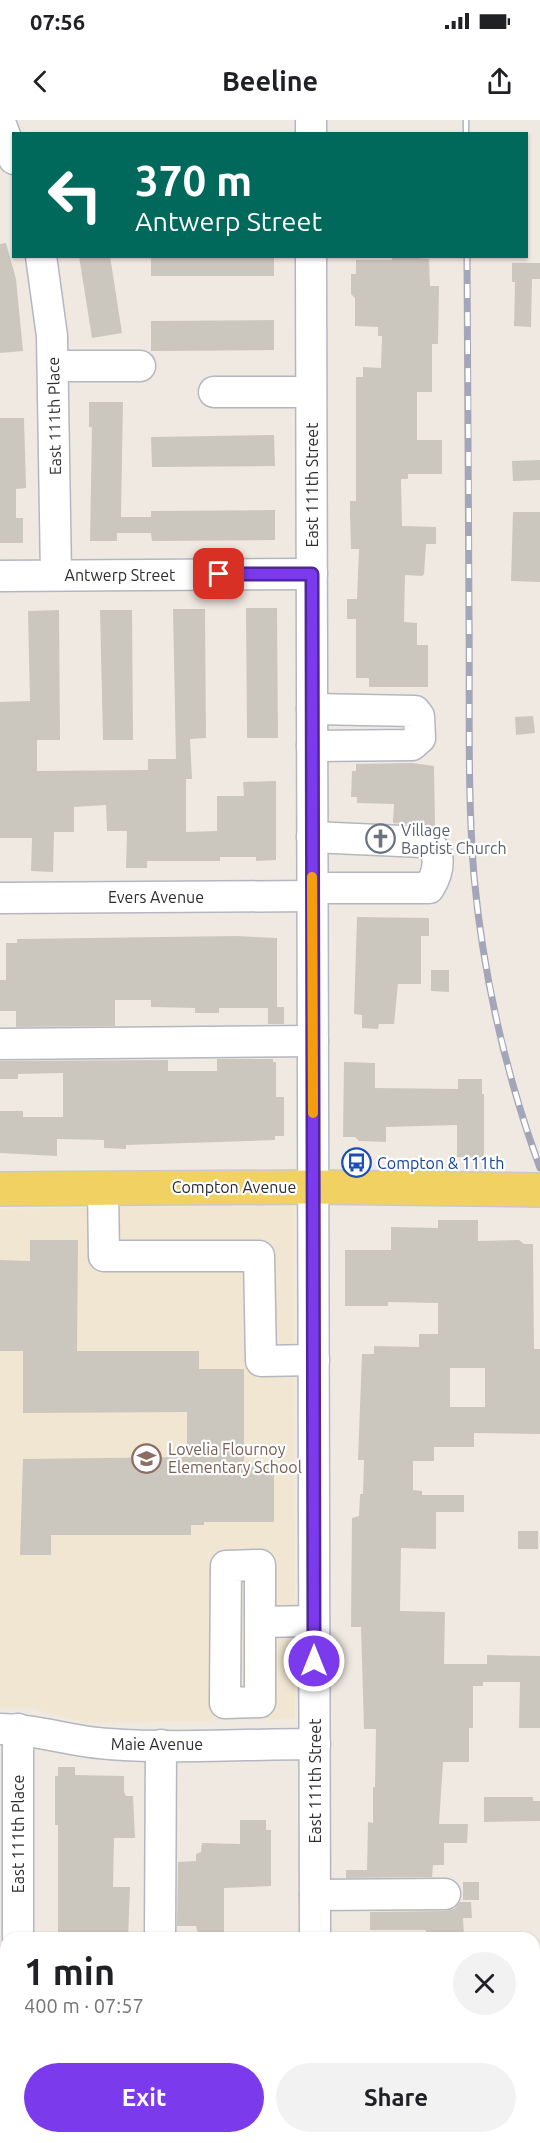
<!DOCTYPE html>
<meta charset="utf-8">
<style>
:root{--surface:#fff;--page:#f2f2f2;--text:#202124;--muted:#757577;--accent:#7c3aed}
body{margin:0;font-family:Ubuntu,sans-serif;background:var(--page);color:var(--text);height:100vh;display:flex;flex-direction:column;font-size:22px;white-space:nowrap}
*{box-sizing:border-box;margin:0}
p{font-size:20px;color:var(--muted)}
.icon{flex:none;width:33px;height:33px;fill:none;stroke:currentColor;stroke-width:2;stroke-linecap:round;stroke-linejoin:round}
.map{position:relative;flex:1;overflow:hidden}
.drawer{position:absolute;left:0px;top:1812px;width:540px;height:212px;display:flex;flex-direction:column;background:var(--surface);border-radius:18px 18px 0 0;box-shadow:0 2px 4px #0004}
.drawer>*{flex:none}
.guide{position:absolute;left:12px;top:12px;width:516px;height:126px;border-radius:0px;box-shadow:0 2px 4px #0004;background:#00695c;color:#fff;overflow:hidden}
.pin{position:absolute;display:grid;place-items:center;width:51px;height:51px;color:#fff;margin:-26px;border-radius:12px;box-shadow:0 3px 9px #0006}
.me{position:absolute;width:66px;margin:-33px;rotate:0deg;stroke-linejoin:round;filter:drop-shadow(0 0 4px #0008)}
.turn{display:flex;align-items:center;gap:21px;height:126px;padding:0 24px;font-size:27px}
.turn .icon{width:78px;height:78px;stroke-width:2.5}
.turn b{display:block;font-size:42px;line-height:51px}
.round{display:grid;place-items:center;flex:none;width:63px;height:63px;border-radius:32px;background:var(--page)}
.headline{display:flex;align-items:center;justify-content:space-between;height:102px;padding:0 24px}
h1{font-size:36px;font-weight:600;line-height:45px}
.cta{display:flex;gap:12px;margin-top:auto;padding:12px 24px}
.cta a{flex:1;height:69px;border-radius:36px;background:var(--accent);color:#fff;font-size:24px;font-weight:600;line-height:69px;text-align:center}
.cta a+a{background:var(--page);color:var(--text)}
.status{display:flex;justify-content:space-between;align-items:center;height:42px;padding:0 30px;background:var(--surface);direction:ltr}
.status svg{height:16px;fill:currentColor}
header{display:flex;justify-content:space-between;align-items:center;height:78px;padding:0 24px;background:var(--surface);font-size:27px;font-weight:600}
.map>svg:first-child{display:block}
</style>
<div class="status"><b>07:56</b><svg viewBox="0 0 49 12"><path d="M0 12V9h3v3zM5 12V6h3v6zM10 12V3h3v9zM15 12V0h3v12zM26 1h20v11H26zM47 4h2v5h-2z"/></svg></div>
<header><svg class="icon" aria-label="back" viewBox="0 0 24 24"><path d="M15 5l-7 7 7 7"/></svg>Beeline<svg class="icon" aria-label="share" viewBox="0 0 24 24"><path d="M12 15V3M7 8l5-5 5 5M5 13v7h14v-7"/></svg></header>
<div class="map">
<svg width="540" height="2023" viewBox="0 0 540 2023">
<rect width="100%" height="100%" fill="#efe9e1"/>
<!-- education -->
<path fill="#f0e6d1" d="M293 1084 295 1599 86 1603 30 1588H0V1089Z"/>
<!-- building -->
<g fill="#cbc7bf" fill-rule="evenodd">
<path d="M6 123 16 159 23 231 0 233V124Z"/>
<path d="M79 136H110L122 213 92 218Z"/>
<rect x="151" y="136" width="123" height="20"/>
<path d="M392 136 429 139 430 166H439L438 224H432V272H417V320H442V354H408V359H401L402 406 436 407V424H426L424 454 422 456 405 455 404 502 417 503V525H428V567H369V558H356V499H347V479H357L359 429H351L350 393V381H356V257H363V247L381 248 382 216H378V207L355 206V178L351 174V154H356V140H392Z"/>
<path d="M512 143H540V159H532L531 207 514 206 515 162H512Z"/>
<path d="M274 200V230L151 231V201Z"/>
<path d="M89 282H123L121 397H151V391L275 390V420L152 421 151 413H117V421H90L92 307H89Z"/>
<path d="M0 298H24L26 368 16 369V398H23V423H0Z"/>
<path d="M274 315 275 346 152 347 151 317Z"/>
<path d="M540 340V360L513 361 512 341Z"/>
<path d="M513 392H540V462L511 461Z"/>
<path d="M246 488H277L278 618H247Z"/>
<path d="M173 489H205L206 618 190 619 192 659H186V712L217 711V676H244L243 662 276 661V740L256 741V737H220V741H147V748H126L127 711H107L106 685 74 687V712H54L53 752 31 751 32 718H0V582L30 581 28 491 59 490 60 620H37V651L148 650V639H176Z"/>
<path d="M100 490H132L133 620H103Z"/>
<path d="M533 596 535 613 516 615 515 597Z"/>
<path d="M412 643 434 646 435 709 424 705 393 703 394 684 357 683V677H351L352 651H356V644Z"/>
<path d="M357 797 429 798V816H421V864H398L394 904H379L378 909 362 908V895L354 894Z"/>
<path d="M236 816 277 818V887H284V904H268V888H219V893H195V888L151 887V880H115V906L16 907V891H0V860H6V823H17V819Z"/>
<path d="M431 850H449V872L431 871Z"/>
<path d="M217 939H273V942H276V977H284V1016H275V1020L126 1025V1029L104 1028V1020L57 1019V1036L0 1033V991H23V997H63V953L18 954V959H0V941L168 940V951H217Z"/>
<path d="M344 942 375 943V968L458 969V959H482V974H484V1038L457 1037V1005L386 1007V1022L359 1021 355 1017H343Z"/>
<path d="M438 1100H478V1121L519 1120 524 1124H533L534 1229H540V1314L474 1313V1327H434V1341H413V1370L422 1371V1375H464V1392H436V1429L401 1428 400 1491 445 1492 444 1544H487V1535L540 1536V1608H519L520 1562H483V1566H473V1608H469V1642H443L439 1704H468L467 1723H444V1745H433L432 1757 346 1758V1750H367L368 1702 373 1703V1667H375L376 1609H364L361 1507H351L352 1398 359 1396 360 1374H363L364 1340H358L362 1234H374V1226L419 1227V1214H438V1183L388 1182V1186H345V1130H391V1107L438 1108ZM450 1248H485V1287H450Z"/>
<path d="M30 1120H78L77 1231H199V1249H244V1342H274V1402H204V1405H191V1415H51V1435H20L23 1339 187 1337V1292L23 1293V1231H0V1140L30 1141Z"/>
<rect x="518" y="1411" width="20" height="18"/>
<path d="M58 1647H75V1655L124 1656V1672L126 1676H133L135 1718H114L113 1767H130L128 1818H58V1705H55V1656H58Z"/>
<path d="M484 1677H533V1681H540V1701L484 1702Z"/>
<path d="M240 1700H266V1710H271V1766L224 1768V1818H199L196 1806H177L178 1742 196 1741V1734L201 1732 202 1723 240 1724Z"/>
<rect x="463" y="1762" width="16" height="18"/>
<path d="M460 1782H471L472 1798H463L464 1818H426V1810H370V1792L445 1791 454 1789Z"/>
</g>
<g fill="none" stroke-linecap="round" stroke-linejoin="round">
<defs>
<g id="minor">
<path d="M311 0V14"/>
<path d="M0 2 14 39"/>
<path d="M41 136 52 216 56 455"/>
<path d="M311 136 315 1818"/>
<path d="M53 246H140"/>
<path d="M214 272H311"/>
<path d="M0 456 312 454"/>
<path d="M312 589 415 591 419 596 420 618 412 625 312 626"/>
<path d="M312 717 423 722C444 729 439 752 429 768H312"/>
<path d="M0 778 313 776"/>
<path d="M0 924 313 921"/>
<path d="M103 1068 104 1136H259L261 1241 314 1240"/>
<path d="M260 1502V1582L225 1583 226 1446 260 1445V1502L314 1501"/>
<path d="M0 1609C37 1609 72 1622 109 1624 177 1629 246 1624 315 1624"/>
<path d="M315 1775 445 1774"/>
<path d="M18 1818V1609"/>
<path d="M160 1818 161 1625"/>
<path d="M316 2018V2023"/>
<path d="M17 2023V2018"/>
<path d="M160 2023V2018"/>
</g>
<path id="major" d="M0 1069 313 1067 540 1070"/>
</defs>
<!-- minor casing -->
<use href="#minor" stroke="#b4b7c1" stroke-width="33"/>
<!-- major casing -->
<use href="#major" stroke="#c9c9c9" stroke-width="36"/>
<!-- minor -->
<use href="#minor" stroke="#fff" stroke-width="30"/>
<!-- major -->
<use href="#major" stroke="#f2d163" stroke-width="33"/>
<defs>
<g id="rail">
<path d="M466 0V14"/>
<path d="M467 136C468 257 469 377 469 497 470 583 467 670 474 756 483 854 506 955 540 1048"/>
</g>
</defs>
<!-- rail casing -->
<use href="#rail" stroke="#a3a6b8" stroke-width="7"/>
<!-- rail -->
<use href="#rail" stroke="#fff" stroke-width="4.5" stroke-dasharray="14" stroke-linecap="butt"/>
</g>
<g fill="none" stroke-linecap="round" stroke-linejoin="round">
<defs>
<path id="route" d="M219 454H312L314 1541"/>
</defs>
<!-- route casing -->
<use href="#route" stroke="#51269a" stroke-width="15"/>
<!-- route -->
<use href="#route" stroke="#7c3aed" stroke-width="10"/>
<!-- slow -->
<path stroke="#f59e0b" stroke-width="10" d="M312 757 313 993"/>
</g>
<!-- icons -->
<defs>
<symbol id="church-ring" viewBox="-11 -11 22 22"><circle r="9.5" fill="#fff" stroke="#6b7280" stroke-width="1.5"/><path d="M-1.2-6h2.4v3.5h3.3v2.4h-3.3V6h-2.4V-.1h-3.3v-2.4h3.3Z" fill="#6b7280"/></symbol>
<symbol id="bus-ring" viewBox="-11 -11 22 22"><circle r="9.5" fill="#fff" stroke="#1a4fb4" stroke-width="1.5"/><path d="M-5-6H5V4H4V6H2V4H-2V6H-4V4H-5ZM-3.5-4V0h7V-4ZM-3.5 1.2v1.5H-2V1.2ZM2 1.2v1.5H3.5V1.2Z" fill="#1a4fb4"/></symbol>
<symbol id="school-ring" viewBox="-11 -11 22 22"><circle r="9.5" fill="#fff" stroke="#8d6e63" stroke-width="1.5"/><path d="M0-5L7-2L0 1L-7-2ZM-4 1L0 2.5L4 1V4Q0 6-4 4Z" fill="#8d6e63"/></symbol>
</defs>
<g fill-rule="evenodd">
<use href="#church-ring" x="364" y="702" width="33" height="33"/>
<use href="#bus-ring" x="340" y="1026" width="33" height="33"/>
<use href="#school-ring" x="130" y="1322" width="33" height="33"/>
</g>
<g text-anchor="middle" dominant-baseline="central" stroke-width="4.5" stroke-linejoin="round" paint-order="stroke">
<!-- street labels -->
<g font-size="16" fill="#2e2e2e" stroke="#fff">
<text transform="translate(54 296) rotate(-91)">East 111th Place</text>
<text transform="translate(312 365) rotate(-90)">East 111th Street</text>
<text x="120" y="455">Antwerp Street</text>
<text x="156" y="777">Evers Avenue</text>
<text x="234" y="1067">Compton Avenue</text>
<text x="157" y="1624">Maie Avenue</text>
<text transform="translate(315 1661) rotate(-90)">East 111th Street</text>
<text transform="translate(18 1714) rotate(-90)">East 111th Place</text>
</g>
<!-- worship labels -->
<g font-size="16" fill="#5b616d" stroke="#fff" text-anchor="start">
<text x="401" y="710">Village<tspan x="401" dy="18">Baptist Church</tspan></text>
</g>
<!-- transit labels -->
<g font-size="16" fill="#164399" stroke="#fff" text-anchor="start">
<text x="377" y="1043">Compton &amp; 111th</text>
</g>
<!-- education labels -->
<g font-size="16" fill="#785e54" stroke="#fff" text-anchor="start">
<text x="168" y="1329">Lovelia Flournoy<tspan x="168" dy="18">Elementary School</tspan></text>
</g>
</g>
</svg>
<div class="pin" style="left:219px;top:454px;background:#d93025"><svg class="icon" aria-label="arrive" viewBox="0 0 24 24"><path d="M6 21V4h12l-3 4 3 4H6"/></svg></div>
<svg class="me" style="left:314px;top:1541px" viewBox="-20 -20 40 40"><circle r="17" fill="#7c3aed" stroke="#fff" stroke-width="3"/><path d="M0-11L8 9 0 5-8 9z" fill="#fff"/></svg>
<div class="guide">
<div class="turn"><svg class="icon" aria-label="left" viewBox="0 0 24 24"><path d="M17 20v-9H6M10 6l-5 5 5 5"/></svg><div><b>370 m</b>Antwerp Street</div></div>
</div>
<section class="drawer">
<div class="headline"><div><h1>1 min</h1><p>400 m · 07:57</p></div><a class="round"><svg class="icon" aria-label="close" viewBox="0 0 24 24"><path d="M6 6l12 12M18 6L6 18"/></svg></a></div>
<div class="cta"><a>Exit</a><a>Share</a></div>
</section>
</div>
